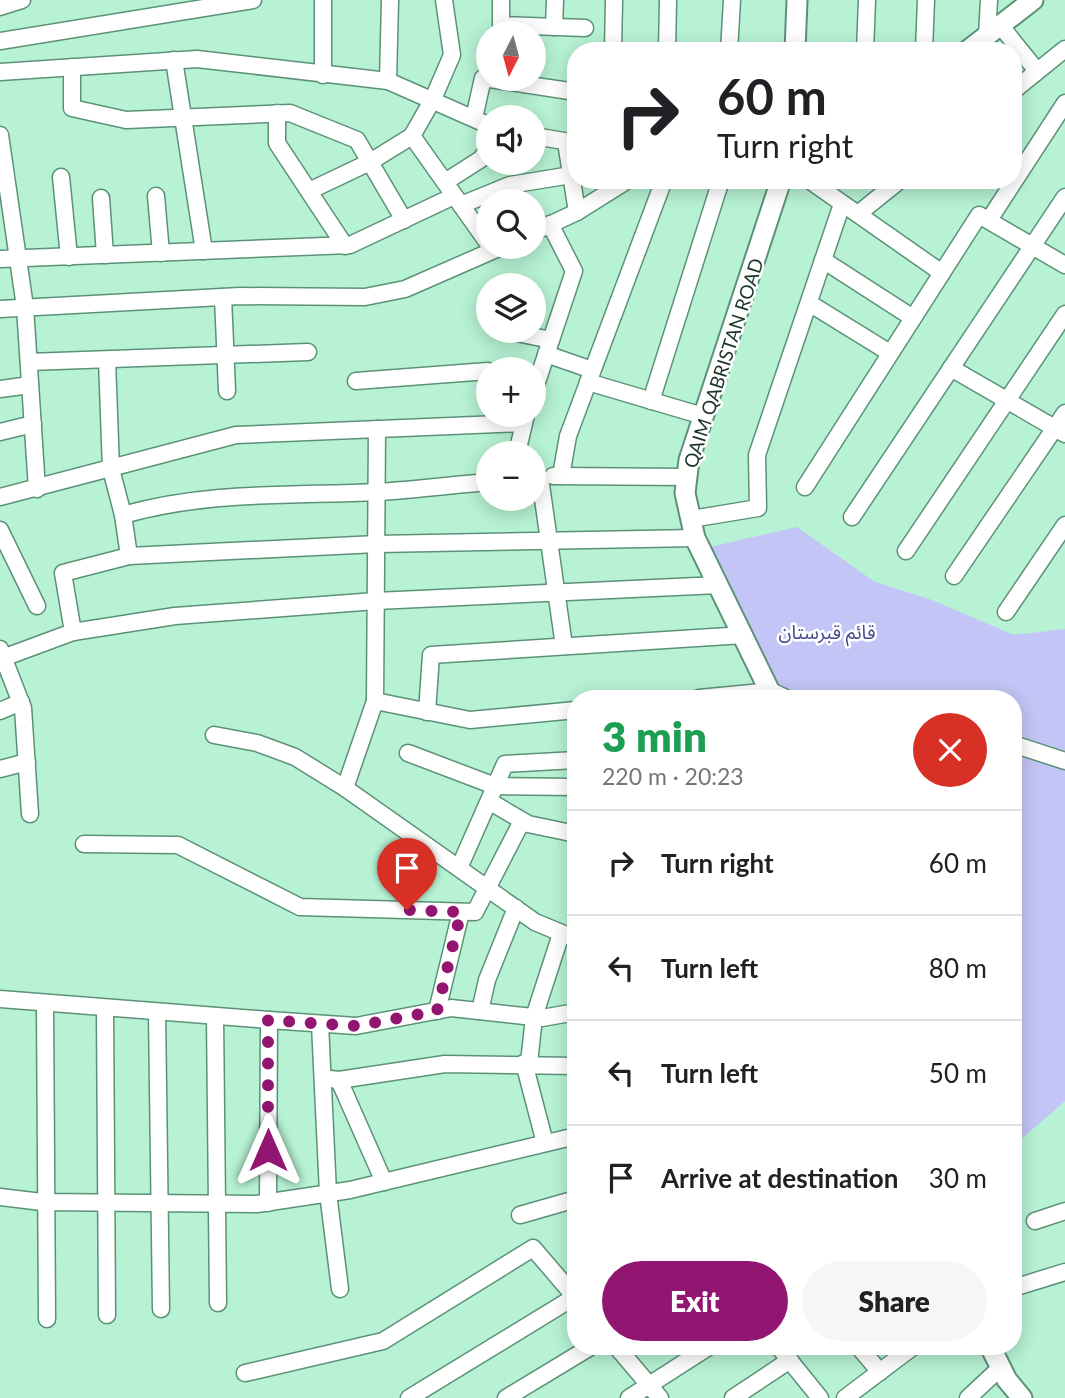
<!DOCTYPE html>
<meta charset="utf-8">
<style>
:root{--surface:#fff;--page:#f6f6f6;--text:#202124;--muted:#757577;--line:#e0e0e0;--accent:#921571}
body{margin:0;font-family:Lato,"Noto Sans Arabic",sans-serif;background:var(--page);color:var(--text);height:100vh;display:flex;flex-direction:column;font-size:26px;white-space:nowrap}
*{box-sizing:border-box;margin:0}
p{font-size:23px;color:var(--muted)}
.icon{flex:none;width:38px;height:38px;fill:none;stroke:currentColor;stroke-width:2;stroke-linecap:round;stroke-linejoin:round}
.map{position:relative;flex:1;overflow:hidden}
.side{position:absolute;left:567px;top:690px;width:455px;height:665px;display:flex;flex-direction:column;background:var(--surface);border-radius:28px;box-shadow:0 4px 18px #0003}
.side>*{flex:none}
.hud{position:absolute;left:567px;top:42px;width:455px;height:147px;border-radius:28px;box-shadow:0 4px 18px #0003;background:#fff;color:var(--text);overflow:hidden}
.needle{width:46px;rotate:186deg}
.fabs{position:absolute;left:476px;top:21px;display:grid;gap:14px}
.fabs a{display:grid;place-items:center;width:70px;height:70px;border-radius:50%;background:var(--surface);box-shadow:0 4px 18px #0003;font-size:35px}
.pin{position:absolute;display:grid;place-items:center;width:60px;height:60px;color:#fff;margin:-72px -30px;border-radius:50% 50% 50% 0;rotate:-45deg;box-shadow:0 0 7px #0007}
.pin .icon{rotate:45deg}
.me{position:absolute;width:77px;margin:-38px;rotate:0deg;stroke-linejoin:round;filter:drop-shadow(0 0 5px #0008)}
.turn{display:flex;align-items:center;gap:24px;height:147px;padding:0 35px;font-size:32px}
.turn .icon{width:91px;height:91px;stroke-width:2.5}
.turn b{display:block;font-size:49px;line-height:60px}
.round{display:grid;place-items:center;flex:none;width:74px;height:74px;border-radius:37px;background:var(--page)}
.summary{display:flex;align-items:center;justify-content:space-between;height:119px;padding:0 35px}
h1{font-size:42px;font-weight:800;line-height:52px;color:#1e9e55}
.action{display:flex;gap:14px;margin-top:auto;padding:14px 35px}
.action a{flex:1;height:80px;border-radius:42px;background:var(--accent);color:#fff;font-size:28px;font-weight:800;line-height:80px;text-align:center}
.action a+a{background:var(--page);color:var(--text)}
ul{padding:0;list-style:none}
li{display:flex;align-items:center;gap:21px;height:105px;padding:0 35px;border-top:2px solid var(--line)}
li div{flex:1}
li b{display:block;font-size:26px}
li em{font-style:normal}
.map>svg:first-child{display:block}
</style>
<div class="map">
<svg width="1065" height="1398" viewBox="0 0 1065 1398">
<rect width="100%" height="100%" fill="#b7f2d4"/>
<!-- green -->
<path fill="#c2c5f5" d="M797 527 875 582 932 600 1014 635 1065 629V1101L1013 1146V698H783L710 547Z"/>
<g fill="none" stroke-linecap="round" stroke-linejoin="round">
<defs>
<g id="minor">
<path d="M444 0 452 55 433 99 412 136 488 243"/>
<path d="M501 0V25L585 28"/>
<path d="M0 7 22 0"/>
<path d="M1000 25 1037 71"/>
<path d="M554 27 555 0"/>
<path d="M987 35 989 0"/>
<path d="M0 41 253 0"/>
<path d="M613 51 614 0"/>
<path d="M667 51 668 0"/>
<path d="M729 51 732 0"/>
<path d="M865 51 867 0"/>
<path d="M924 51 926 0"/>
<path d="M174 60 204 251"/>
<path d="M72 67V108L126 120 290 113 357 140 404 220"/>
<path d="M0 72 197 59 388 81 488 125"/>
<path d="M323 75V0"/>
<path d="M388 81 390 0"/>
<path d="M1013 91 1065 49"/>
<path d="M277 113V143L345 246"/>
<path d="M474 118 483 78 576 92"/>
<path d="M0 135 25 307 37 489"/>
<path d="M534 136 576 143"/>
<path d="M566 142 577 212"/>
<path d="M61 177 69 257"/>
<path d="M809 180 942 273"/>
<path d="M445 182 481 159 488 149"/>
<path d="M309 191 370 162 412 136"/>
<path d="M156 196 161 253"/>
<path d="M101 198 105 255"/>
<path d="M461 205 510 185 571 175"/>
<path d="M858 214 900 180"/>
<path d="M989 220 1065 103"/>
<path d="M534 232 577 212 628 180"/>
<path d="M0 259 350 245 454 196"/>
<path d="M823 260 913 318"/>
<path d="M223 297 227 391"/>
<path d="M809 303 890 353"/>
<path d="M0 309 240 296 365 297 405 289 501 247"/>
<path d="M507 331 551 340"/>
<path d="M546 354 592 370"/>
<path d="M107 360 111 469 123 515 129 556"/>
<path d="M29 362 308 352"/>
<path d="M951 368 1065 434"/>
<path d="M356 381 488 371"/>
<path d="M588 382 703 416"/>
<path d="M0 389 30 385"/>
<path d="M534 391 574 271 550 224"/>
<path d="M651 401 721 180"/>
<path d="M0 432 33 424"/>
<path d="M517 453 526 415"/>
<path d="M553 476 687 477"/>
<path d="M561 476 568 436 664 180"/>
<path d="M540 478 564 646"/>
<path d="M805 487 979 215 1065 265"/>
<path d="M0 497 236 435 523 423"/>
<path d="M123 515C207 491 291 496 377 492 414 490 451 485 488 482"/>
<path d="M852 517 1065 197"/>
<path d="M691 519 758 508 757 455 842 204"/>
<path d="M0 530 37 606"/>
<path d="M906 551 1065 314"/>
<path d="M954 576 1065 413"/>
<path d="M1006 612 1065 525"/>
<path d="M73 632 63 573 129 556 377 544 695 538"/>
<path d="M0 649 23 708 30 814"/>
<path d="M0 659 73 632 175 616 376 601 719 585"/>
<path d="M699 698 771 691 786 698"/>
<path d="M375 701 470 720 576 710"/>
<path d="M0 711 21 702"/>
<path d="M427 712 431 655 744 635"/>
<path d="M214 735 257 743 295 757 345 788 535 922 576 939"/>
<path d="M1013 744 1065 761"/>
<path d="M408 753 495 786 576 787"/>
<path d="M0 769 27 762"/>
<path d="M345 788 375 701 377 429"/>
<path d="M489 801 528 824 576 834"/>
<path d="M84 844 178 845 300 907 475 912 522 821"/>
<path d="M459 868 505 764 576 760"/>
<path d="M0 999 269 1020"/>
<path d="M45 1004 47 1319"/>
<path d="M105 1009 107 1315"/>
<path d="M437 1011 461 912"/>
<path d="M480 1011 487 980 516 908"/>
<path d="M157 1013 161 1309"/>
<path d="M215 1016 218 1303"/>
<path d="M320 1024 328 1193 340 1289"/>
<path d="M524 1063 545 1143"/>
<path d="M529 1063 534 1017 561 934"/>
<path d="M330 1079 339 1080 384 1182"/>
<path d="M339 1080 445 1064 576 1066"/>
<path d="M0 1197 42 1202 257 1204 350 1190 576 1136"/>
<path d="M268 1203 269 1020 356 1026 451 1008 542 1018 576 1012"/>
<path d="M520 1215 576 1199"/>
<path d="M1035 1221 1065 1211"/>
<path d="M1013 1288 1065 1272"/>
<path d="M616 1346 660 1398"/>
<path d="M778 1346 820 1398"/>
<path d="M858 1346 880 1372"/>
<path d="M245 1373 383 1341 533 1248 576 1298"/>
<path d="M409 1398 576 1296"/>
<path d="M506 1398 592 1346"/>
<path d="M629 1398 710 1346"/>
<path d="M733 1398 790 1360"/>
<path d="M845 1398 914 1346"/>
<path d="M968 1398 1000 1368"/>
</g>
<g id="tertiary">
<path d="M795 51 797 0"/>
<path d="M967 51 1033 0"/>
<path d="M773 698 695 538 685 493 689 460 781 180"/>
<path d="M990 1346 1007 1380 1022 1398"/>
</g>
</defs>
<!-- minor casing -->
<use href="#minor" stroke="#5b9277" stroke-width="19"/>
<!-- tertiary casing -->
<use href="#tertiary" stroke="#5b9277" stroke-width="23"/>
<!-- minor -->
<use href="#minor" stroke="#fff" stroke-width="16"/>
<!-- tertiary -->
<use href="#tertiary" stroke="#fff" stroke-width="19"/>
</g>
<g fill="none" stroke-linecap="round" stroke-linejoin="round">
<!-- route -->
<path stroke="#921571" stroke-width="12" stroke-dasharray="0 21.6" d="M268 1150V1020L356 1026 437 1011 461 912 407 910"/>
</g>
<g text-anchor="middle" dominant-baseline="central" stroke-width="5" stroke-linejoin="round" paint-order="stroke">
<!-- street labels -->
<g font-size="19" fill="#1d3529" stroke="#fff">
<text transform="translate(723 363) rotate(-72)">QAIM QABRISTAN ROAD</text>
</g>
<!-- park labels -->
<g font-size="19" fill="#49468f" stroke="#fff">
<text x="827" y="631">قائم قبرستان</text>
</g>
</g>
</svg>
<div class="fabs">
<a><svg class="needle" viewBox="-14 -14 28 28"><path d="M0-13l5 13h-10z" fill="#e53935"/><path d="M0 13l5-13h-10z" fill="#757577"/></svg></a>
<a><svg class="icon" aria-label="sound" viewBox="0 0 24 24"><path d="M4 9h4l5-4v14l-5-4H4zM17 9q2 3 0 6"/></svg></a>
<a><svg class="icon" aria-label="search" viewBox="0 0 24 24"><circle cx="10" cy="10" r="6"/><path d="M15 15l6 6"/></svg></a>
<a><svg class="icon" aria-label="layers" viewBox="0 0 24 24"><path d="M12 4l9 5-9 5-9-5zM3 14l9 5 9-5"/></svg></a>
<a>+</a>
<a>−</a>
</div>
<div class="pin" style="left:407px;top:910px;background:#d93025"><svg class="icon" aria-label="arrive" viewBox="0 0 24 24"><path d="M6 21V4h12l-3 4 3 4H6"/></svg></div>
<svg class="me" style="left:268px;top:1150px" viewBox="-20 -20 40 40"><path d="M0-17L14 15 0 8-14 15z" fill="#921571" stroke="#fff" stroke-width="4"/></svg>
<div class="hud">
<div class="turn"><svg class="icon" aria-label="right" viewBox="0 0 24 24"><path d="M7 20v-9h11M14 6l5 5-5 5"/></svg><div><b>60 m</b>Turn right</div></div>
</div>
<section class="side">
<div class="summary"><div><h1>3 min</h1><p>220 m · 20:23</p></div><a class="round" style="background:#d93025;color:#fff"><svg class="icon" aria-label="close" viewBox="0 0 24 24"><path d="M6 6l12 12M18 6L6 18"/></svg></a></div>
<ul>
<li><svg class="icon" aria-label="right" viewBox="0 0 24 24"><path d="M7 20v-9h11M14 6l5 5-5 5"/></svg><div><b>Turn right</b></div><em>60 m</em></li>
<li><svg class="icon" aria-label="left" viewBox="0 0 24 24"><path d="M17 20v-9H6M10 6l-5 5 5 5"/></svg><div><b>Turn left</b></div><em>80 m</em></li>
<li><svg class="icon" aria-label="left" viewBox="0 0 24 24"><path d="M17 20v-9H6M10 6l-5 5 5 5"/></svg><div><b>Turn left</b></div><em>50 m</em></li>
<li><svg class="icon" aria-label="arrive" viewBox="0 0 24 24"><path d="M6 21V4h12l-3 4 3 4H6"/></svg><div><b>Arrive at destination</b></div><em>30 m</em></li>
</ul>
<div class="action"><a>Exit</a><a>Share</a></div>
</section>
</div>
